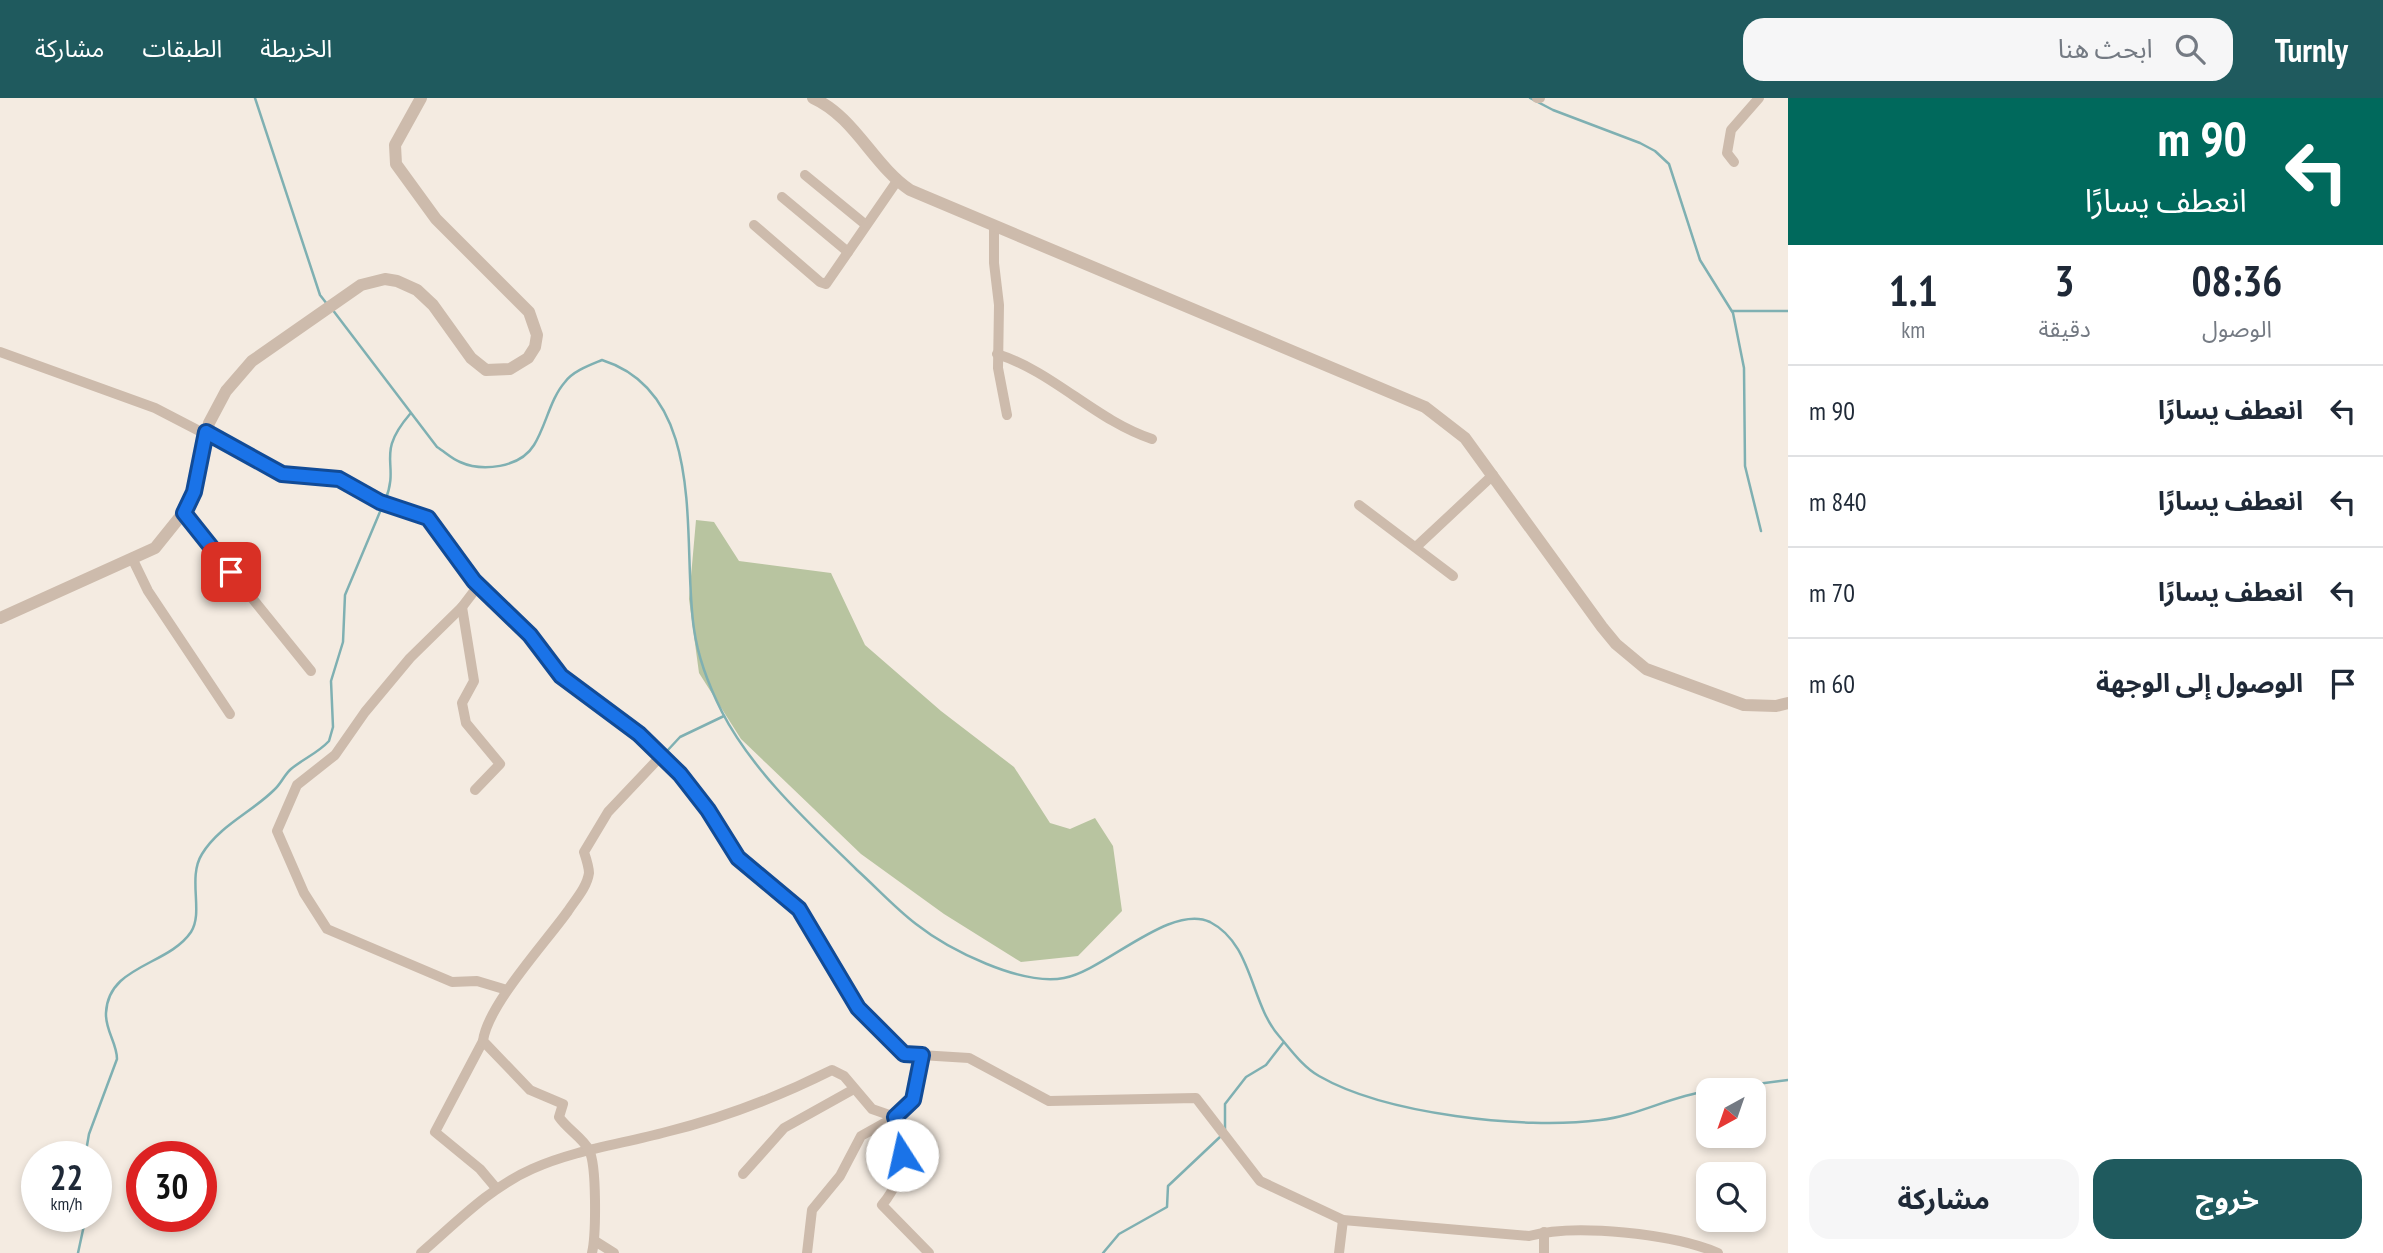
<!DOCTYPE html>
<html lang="ar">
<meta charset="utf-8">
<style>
:root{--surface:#fff;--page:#f6f6f7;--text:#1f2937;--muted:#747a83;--line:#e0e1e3;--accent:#1f5a5e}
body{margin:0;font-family:"PT Sans Narrow","Noto Sans Arabic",sans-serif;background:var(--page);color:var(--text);direction:rtl;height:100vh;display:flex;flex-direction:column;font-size:26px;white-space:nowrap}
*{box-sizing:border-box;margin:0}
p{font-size:23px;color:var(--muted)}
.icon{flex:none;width:38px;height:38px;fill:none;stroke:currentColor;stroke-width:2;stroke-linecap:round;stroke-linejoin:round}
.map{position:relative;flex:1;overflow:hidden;direction:ltr}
.drawer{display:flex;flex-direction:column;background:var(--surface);width:595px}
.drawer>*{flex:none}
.banner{background:#00695c;color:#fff;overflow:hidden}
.needle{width:46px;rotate:220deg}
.tools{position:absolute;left:1696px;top:980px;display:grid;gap:14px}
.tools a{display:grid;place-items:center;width:70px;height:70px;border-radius:14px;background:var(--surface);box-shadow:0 4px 10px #0003;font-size:35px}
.speed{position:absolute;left:21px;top:1043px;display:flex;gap:14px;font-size:35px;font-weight:700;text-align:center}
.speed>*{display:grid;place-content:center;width:91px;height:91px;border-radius:50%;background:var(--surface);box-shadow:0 4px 10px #0003;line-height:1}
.speed small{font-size:18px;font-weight:400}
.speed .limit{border:10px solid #d22;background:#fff;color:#111}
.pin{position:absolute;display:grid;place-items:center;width:60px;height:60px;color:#fff;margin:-30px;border-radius:14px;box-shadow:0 4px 10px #0006}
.me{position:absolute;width:77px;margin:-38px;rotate:350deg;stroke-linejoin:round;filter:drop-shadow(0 0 5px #0008)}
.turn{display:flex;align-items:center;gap:24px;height:147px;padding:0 21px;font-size:32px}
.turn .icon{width:91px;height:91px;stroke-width:2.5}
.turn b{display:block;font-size:49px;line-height:60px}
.eta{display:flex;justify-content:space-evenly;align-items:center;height:119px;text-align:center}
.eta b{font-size:42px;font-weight:700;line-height:49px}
.button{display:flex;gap:14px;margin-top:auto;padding:14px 21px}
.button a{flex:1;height:80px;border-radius:21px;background:var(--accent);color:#fff;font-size:28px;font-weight:700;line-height:80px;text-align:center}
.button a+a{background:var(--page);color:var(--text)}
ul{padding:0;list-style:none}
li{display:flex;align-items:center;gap:21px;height:91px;padding:0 21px;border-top:2px solid var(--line)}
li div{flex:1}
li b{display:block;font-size:26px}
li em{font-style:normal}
header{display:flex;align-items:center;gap:42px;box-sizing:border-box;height:98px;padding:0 35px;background:var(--accent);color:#fff}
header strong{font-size:33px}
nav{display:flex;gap:38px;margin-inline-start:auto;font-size:24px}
.search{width:490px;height:63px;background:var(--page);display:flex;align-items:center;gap:18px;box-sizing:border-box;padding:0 24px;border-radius:21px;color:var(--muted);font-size:26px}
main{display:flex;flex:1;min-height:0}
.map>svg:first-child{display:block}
</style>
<header>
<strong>Turnly</strong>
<div class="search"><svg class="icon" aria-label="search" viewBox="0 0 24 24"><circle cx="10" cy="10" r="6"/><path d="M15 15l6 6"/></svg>ابحث هنا</div>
<nav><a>الخريطة</a><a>الطبقات</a><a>مشاركة</a></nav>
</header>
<main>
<section class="drawer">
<div class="banner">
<div class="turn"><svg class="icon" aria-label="left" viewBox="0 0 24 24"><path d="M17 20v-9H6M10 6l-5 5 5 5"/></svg><div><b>90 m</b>انعطف يسارًا</div></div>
</div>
<div class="eta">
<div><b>08:36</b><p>الوصول</p></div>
<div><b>3</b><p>دقيقة</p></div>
<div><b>1.1</b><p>km</p></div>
</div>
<ul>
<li><svg class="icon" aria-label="left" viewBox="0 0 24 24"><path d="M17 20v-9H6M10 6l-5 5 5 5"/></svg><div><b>انعطف يسارًا</b></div><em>90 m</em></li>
<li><svg class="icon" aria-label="left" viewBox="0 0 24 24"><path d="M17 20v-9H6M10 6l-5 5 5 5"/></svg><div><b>انعطف يسارًا</b></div><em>840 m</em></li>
<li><svg class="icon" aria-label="left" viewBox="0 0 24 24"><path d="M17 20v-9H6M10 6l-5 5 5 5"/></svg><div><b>انعطف يسارًا</b></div><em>70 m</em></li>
<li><svg class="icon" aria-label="arrive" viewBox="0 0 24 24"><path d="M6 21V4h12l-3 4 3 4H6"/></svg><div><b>الوصول إلى الوجهة</b></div><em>60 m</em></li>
</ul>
<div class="button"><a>خروج</a><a>مشاركة</a></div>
</section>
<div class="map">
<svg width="1788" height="1155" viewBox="0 0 1788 1155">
<rect width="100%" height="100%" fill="#f4ebe1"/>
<!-- green -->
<path fill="#b8c4a0" d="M696 422 714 424 739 463 831 475 865 547 941 613 1014 669 1050 725 1070 731 1095 720 1113 748 1122 813 1078 858 1021 864 944 816 861 756 741 641 699 575 689 501Z"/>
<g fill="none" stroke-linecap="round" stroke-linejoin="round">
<!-- stream -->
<g stroke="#7fb0b2" stroke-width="2.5">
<path d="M255 0 320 197 327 206"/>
<path d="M1530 0 1553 12 1640 45 1655 53 1669 66 1700 162 1733 215 1744 270 1745 368 1761 433"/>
<path d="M332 211 437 349C445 354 452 361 460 364 482 374 520 370 534 347 546 328 550 301 565 284 573 273 590 267 602 262 710 296 681 446 694 531 698 560 709 588 722 614 753 674 810 726 857 772 877 790 895 810 916 826 949 852 1021 888 1064 880 1104 873 1170 805 1210 824 1253 846 1250 905 1279 938 1291 952 1303 969 1319 978 1385 1016 1523 1032 1600 1022 1637 1018 1671 998 1708 993"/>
<path d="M1732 213H1788"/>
<path d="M385 403C401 364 374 358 410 316"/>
<path d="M667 653 680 639 724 618"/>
<path d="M1711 992 1788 982"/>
<path d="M1225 1032V1006L1246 979 1266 967 1283 945"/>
<path d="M85 1059 89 1036 117 961C117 945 105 932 106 915 108 867 168 868 191 834 204 814 187 780 202 756 219 728 252 714 274 692 281 686 284 677 291 671 303 661 318 655 329 643L333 629 331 583 343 544 345 497 382 409"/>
<path d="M78 1155 86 1118"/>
<path d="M1103 1155 1119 1136 1167 1109 1168 1088 1221 1038"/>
</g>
<!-- minor -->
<g stroke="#cdbbac" stroke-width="10">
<path d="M1537 0H1540"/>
<path d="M1734 64 1727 55 1731 32 1759 0"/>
<path d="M805 77 866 127"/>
<path d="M782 99 848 154"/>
<path d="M754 127 820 184 826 186 897 83"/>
<path d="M994 128V165L999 207 998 270 1007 317"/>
<path d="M0 254 155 310 282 376 339 381 380 404 428 420 474 483 530 537 560 577 639 636 680 676 708 712 738 760 799 812 857 910 904 956 969 960 1049 1003 1196 1000 1260 1083 1343 1122 1529 1138C1575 1125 1674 1136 1718 1155"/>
<path d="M997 256C1054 274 1095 322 1152 341"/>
<path d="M1359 407 1453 478"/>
<path d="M184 416 311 573"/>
<path d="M1416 449 1493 377"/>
<path d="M133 462 148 493 230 616"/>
<path d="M478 488 462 509 410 560 365 614 335 657 297 687 277 733 304 795 327 831 452 884 477 883 507 892"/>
<path d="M462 509 474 583 462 605 466 625 500 666 475 692"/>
<path d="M483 943 435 1034 480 1071 496 1090"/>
<path d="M743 1076 784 1030 854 991"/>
<path d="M1544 1134V1155"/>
<path d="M595 1143 614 1155"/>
<path d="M421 1155C456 1125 489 1090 532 1071 574 1052 622 1046 666 1034 723 1020 780 998 832 972L844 978 872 1011 895 1019C906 1050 904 1081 882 1107L929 1155"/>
<path d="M592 1155C596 1138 597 1067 589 1052 583 1040 567 1031 559 1019L563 1006 530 992 483 943C487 908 546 844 568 813 576 801 587 789 589 775 589 769 586 760 584 754L608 714 661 658"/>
<path d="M807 1155 812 1112 840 1078 861 1038 895 1019 913 1002 922 957"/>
<path d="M1339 1155 1343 1122"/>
</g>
<!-- tertiary -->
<g stroke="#cdbbac" stroke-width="12">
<path d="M813 0C855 19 873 67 910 92L1425 309 1465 340 1602 529 1616 546 1646 571 1744 607 1776 608 1788 605"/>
<path d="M0 520 155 450 188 409 194 394 209 325 226 293 252 263 361 187 385 181 397 183 417 192 433 207 471 260 486 272 510 271 528 260 535 249 537 237 529 214 436 121 396 66 395 47 421 0"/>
</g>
</g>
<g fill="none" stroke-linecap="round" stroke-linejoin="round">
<defs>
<path id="route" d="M231 474 184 415 194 394 206 334 282 376 339 381 380 404 428 420 474 483 530 537 561 578 639 636 680 676 708 712 738 760 799 811 858 910 904 956 922 957 913 1002 895 1019 903 1042 902 1057"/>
</defs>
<!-- route casing -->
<use href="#route" stroke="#114b97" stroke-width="18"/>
<!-- route -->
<use href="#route" stroke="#1a73e8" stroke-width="12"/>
</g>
</svg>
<div class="tools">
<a><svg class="needle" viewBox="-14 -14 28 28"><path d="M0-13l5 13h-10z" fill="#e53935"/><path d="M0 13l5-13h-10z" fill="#747a83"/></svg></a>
<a><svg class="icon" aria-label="search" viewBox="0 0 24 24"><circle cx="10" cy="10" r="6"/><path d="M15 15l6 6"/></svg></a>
</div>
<div class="speed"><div>22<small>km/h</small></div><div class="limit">30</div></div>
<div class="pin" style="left:231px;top:474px;background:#d93025"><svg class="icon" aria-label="arrive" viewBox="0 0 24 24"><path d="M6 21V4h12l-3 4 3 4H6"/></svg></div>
<svg class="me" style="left:902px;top:1057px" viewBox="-20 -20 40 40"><circle r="19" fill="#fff"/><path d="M0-13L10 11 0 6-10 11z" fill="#1a73e8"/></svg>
</div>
</main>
